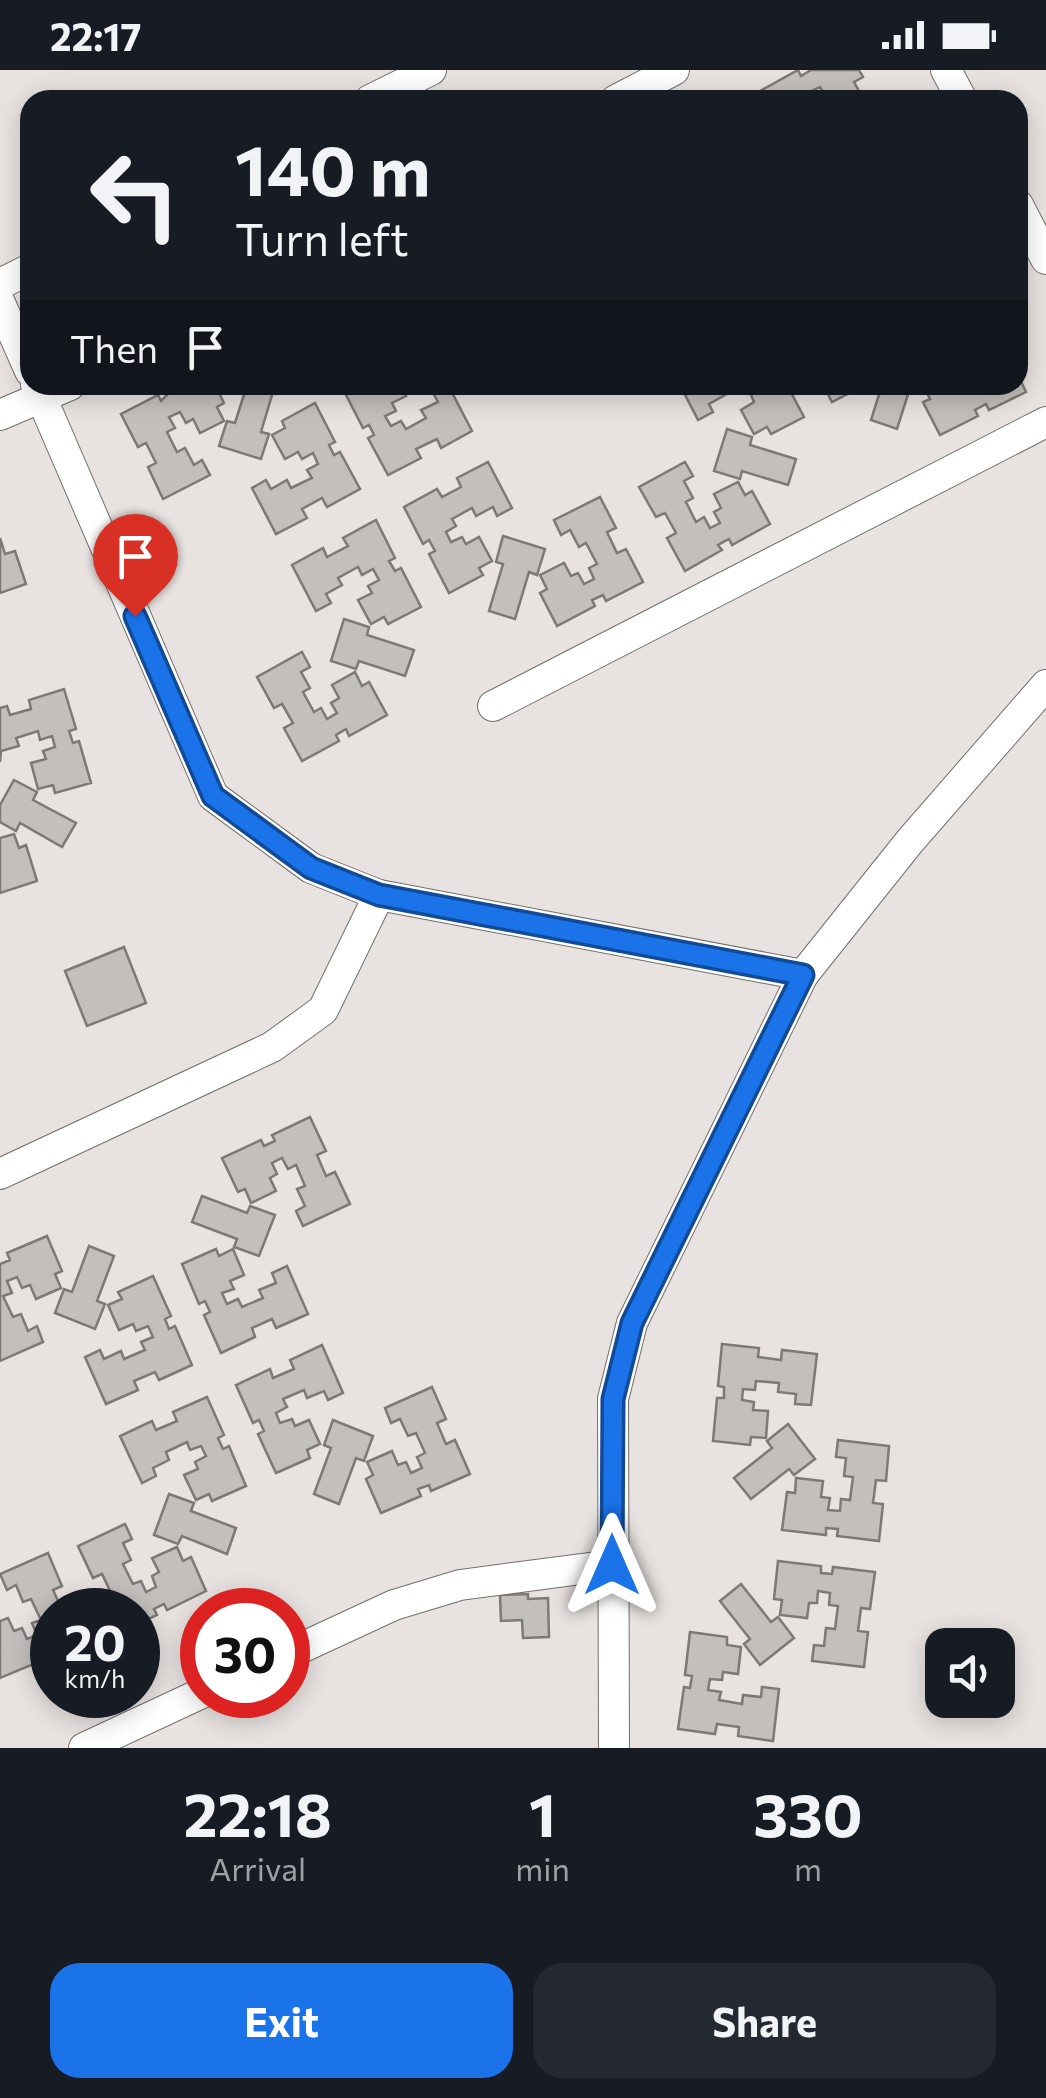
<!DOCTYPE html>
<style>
:root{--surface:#171b24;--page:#242831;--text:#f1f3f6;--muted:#9ea1a6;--accent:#1a73e8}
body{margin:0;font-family:Commissioner,sans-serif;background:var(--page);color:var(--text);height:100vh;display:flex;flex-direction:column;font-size:38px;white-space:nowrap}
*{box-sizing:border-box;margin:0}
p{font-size:32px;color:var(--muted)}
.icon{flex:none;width:55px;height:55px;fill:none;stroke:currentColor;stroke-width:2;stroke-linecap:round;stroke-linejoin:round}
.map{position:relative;height:1678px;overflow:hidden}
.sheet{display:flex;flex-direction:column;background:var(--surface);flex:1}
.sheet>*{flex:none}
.top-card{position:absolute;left:20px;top:20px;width:1008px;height:305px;border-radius:30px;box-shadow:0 5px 25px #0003;background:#171b24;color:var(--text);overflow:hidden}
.buttons{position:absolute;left:925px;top:1558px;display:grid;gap:20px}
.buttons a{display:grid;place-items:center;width:90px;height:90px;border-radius:20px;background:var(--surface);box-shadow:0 5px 25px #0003;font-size:50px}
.speed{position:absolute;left:30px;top:1518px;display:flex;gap:20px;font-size:50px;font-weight:700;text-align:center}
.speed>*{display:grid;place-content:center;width:130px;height:130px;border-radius:50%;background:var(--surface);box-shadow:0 5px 25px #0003;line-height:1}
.speed small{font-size:25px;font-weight:400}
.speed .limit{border:15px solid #d22;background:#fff;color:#111}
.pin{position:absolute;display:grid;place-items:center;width:85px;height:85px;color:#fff;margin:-102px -42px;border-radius:50% 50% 50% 0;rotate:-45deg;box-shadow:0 0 10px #0007}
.pin .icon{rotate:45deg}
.me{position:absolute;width:110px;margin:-55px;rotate:0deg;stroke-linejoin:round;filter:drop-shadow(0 0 8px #0008)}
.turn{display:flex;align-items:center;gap:35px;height:210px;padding:0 50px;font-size:45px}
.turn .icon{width:130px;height:130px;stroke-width:2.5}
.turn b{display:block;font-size:70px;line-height:85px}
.then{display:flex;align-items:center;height:95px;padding:0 50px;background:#0003;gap:20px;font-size:38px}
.eta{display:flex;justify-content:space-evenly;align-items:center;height:170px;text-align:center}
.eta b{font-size:60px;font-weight:700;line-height:70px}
.primary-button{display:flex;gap:20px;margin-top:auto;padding:20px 50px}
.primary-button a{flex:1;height:115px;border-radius:30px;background:var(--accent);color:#fff;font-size:40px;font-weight:700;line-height:115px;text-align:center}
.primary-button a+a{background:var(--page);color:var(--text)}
.status{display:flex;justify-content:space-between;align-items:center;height:70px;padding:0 50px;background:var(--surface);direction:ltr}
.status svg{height:28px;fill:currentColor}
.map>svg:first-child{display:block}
</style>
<div class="status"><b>22:17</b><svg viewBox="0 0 49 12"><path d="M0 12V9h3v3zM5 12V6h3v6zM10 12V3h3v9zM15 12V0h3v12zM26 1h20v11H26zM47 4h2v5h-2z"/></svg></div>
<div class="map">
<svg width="1046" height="1678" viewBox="0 0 1046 1678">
<rect width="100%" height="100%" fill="#e8e3e1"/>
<!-- building -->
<g fill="#c3bfbd" stroke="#7d7977" stroke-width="2.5">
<path d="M798 0 801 6 811 0H859L863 7 854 12 864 30H837L833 23 826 27 820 17 809 22 814 30H764L760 21Z"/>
<path d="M1018 305 1026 322 989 340 986 334 975 340 978 346 940 365 923 332 930 329 923 315H963L967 323 976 315H1018Z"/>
<path d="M177 315H215L224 333 217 337 224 351 200 363 193 349 186 353 180 342 169 347 175 358 167 362 177 382 185 378 194 395 202 390 210 405 163 429 148 397 156 393 146 373 138 377 121 344 158 325 161 331Z"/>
<path d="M247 315H275L261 362 269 364 261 389 219 376 227 351 235 353Z"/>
<path d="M351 315H400L406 326 392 333 396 341 385 346 391 356 401 351 406 359 426 348 421 340 438 332 433 323 448 315 472 361 441 378 437 369 416 379 421 388 388 405 368 368 374 365 369 355 363 358 343 319Z"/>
<path d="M680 315H725L721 317 725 325 709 334 713 342 698 350Z"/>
<path d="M759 315H787L804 347 771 364 767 357 754 364 741 340 754 332 751 325 761 319Z"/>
<path d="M823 315H865L832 332Z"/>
<path d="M882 315H911L897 359 871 350Z"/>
<path d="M315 333 335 372 329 375 334 385 340 382 360 419 327 437 322 428 302 439 307 448 276 464 252 418 266 410 271 419 287 410 291 418 312 408 307 400 318 394 313 383 302 389 298 382 285 389 272 365 285 358 282 351Z"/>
<path d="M727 359 752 367 750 375 796 389 788 415 742 401 740 409 714 401Z"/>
<path d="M488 392 512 438 497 446 493 437 476 446 472 438 452 449 456 456 446 462 451 472 462 467 466 474 479 467 492 491 479 498 483 505 449 523 429 484 435 481 429 470 423 474 404 437 437 419 442 427 461 417 457 408Z"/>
<path d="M685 392 693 406 684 411 693 428 686 432 696 452 704 447 710 458 720 453 714 442 721 438 714 424 738 412 745 425 752 421 770 454 732 475 729 469 718 475 722 480 685 501 667 468 676 463 665 443 656 447 639 417Z"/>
<path d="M600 427 616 458 607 462 617 483 626 479 643 512 606 531 603 525 592 530 595 536 557 556 540 523 547 519 540 505 564 493 571 506 578 503 584 514 594 509 589 498 597 494 586 473 579 477 570 460 561 465 554 450Z"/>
<path d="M376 450 395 488 389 491 395 501 401 498 421 537 388 554 384 547 371 554 358 530 372 523 368 516 379 510 373 499 362 505 358 497 338 508 342 515 326 524 331 533 316 541 292 495 323 478 327 487 348 476 343 468Z"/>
<path d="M503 466 545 479 537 505 529 502 515 549 489 541 503 494 496 492Z"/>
<path d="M0 468 5 484 15 481 26 514 0 523Z"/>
<path d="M344 549 369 557 367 565 414 580 405 606 359 591 356 599 331 591Z"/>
<path d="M302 582 310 597 301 602 310 618 303 622 314 642 321 638 327 649 337 643 331 633 339 628 332 615 355 602 362 616 369 612 387 645 349 666 346 659 336 665 339 671 302 691 284 658 293 653 282 634 274 638 257 607Z"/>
<path d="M64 619 76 659 69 661 73 673 79 671 91 713 55 723 53 715 38 719 31 693 46 689 43 681 55 677 52 666 40 670 38 661 16 668 19 676 1 681 0 692V638L7 636 10 645 31 639 29 630Z"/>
<path d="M14 710 37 722 33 730 76 753 62 777 20 753 16 761 0 752V735Z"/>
<path d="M14 764 19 778 26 775 37 811 0 823V768Z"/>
<path d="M124 877 146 933 87 956 65 901Z"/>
<path d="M310 1047 326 1081 317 1085 326 1106 335 1102 350 1134 303 1156 296 1141 305 1136 297 1119 305 1116 296 1095 288 1099 282 1088 272 1093 277 1104 270 1108 276 1121 251 1133 245 1119 238 1122 222 1088 261 1070 264 1076 275 1071 272 1065Z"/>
<path d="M202 1126 247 1143 250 1136 275 1145 259 1186 234 1177 237 1169 192 1152Z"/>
<path d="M47 1166 62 1201 55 1204 61 1218 36 1229 30 1215 22 1218 17 1207 7 1211 12 1223 3 1226 13 1247 21 1244 28 1261 37 1256 43 1272 0 1291V1194L10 1190 7 1183Z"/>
<path d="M89 1176 114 1186 97 1231 105 1234 95 1259 55 1243 64 1219 72 1222Z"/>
<path d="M216 1179 219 1186 233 1179 244 1205 230 1211 234 1219 222 1223 227 1234 238 1229 242 1237 263 1228 259 1220 276 1213 272 1203 287 1196 308 1244 276 1258 272 1249 252 1258 255 1267 221 1283 204 1245 210 1242 205 1231 199 1234 182 1194Z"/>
<path d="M153 1206 171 1246 165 1249 169 1259 175 1256 192 1295 159 1310 155 1302 134 1311 138 1320 106 1334 85 1287 100 1280 104 1289 121 1281 124 1289 145 1280 141 1272 153 1267 148 1256 136 1261 133 1254 119 1260 108 1235 122 1229 118 1222Z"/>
<path d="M722 1274 759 1278 758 1287 781 1290 782 1280 817 1284 811 1335 795 1334 796 1324 778 1322 779 1313 756 1311 755 1320 743 1319 742 1330 754 1332 753 1340 768 1341 766 1368 751 1367 750 1375 713 1371 717 1328H724V1317L718 1316Z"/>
<path d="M322 1275 343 1323 328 1330 324 1321 307 1328 304 1320 283 1329 287 1337 276 1343 280 1353 292 1349 295 1356 309 1350 320 1374 307 1380 310 1388 276 1403 258 1364 264 1361 259 1350 253 1353 236 1315 270 1299 273 1308 294 1299 290 1290Z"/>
<path d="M432 1317 446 1349 437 1353 446 1374 455 1370 470 1404 431 1421 429 1415 418 1419 421 1426 381 1443 366 1409 373 1405 367 1392 392 1381 398 1395 406 1392 411 1403 422 1398 417 1387 425 1383 416 1363 408 1366 400 1349 391 1353 385 1338Z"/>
<path d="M207 1327 224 1365 218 1368 223 1379 229 1376 246 1416 212 1431 209 1424 196 1430 184 1405 198 1399 195 1392 206 1386 201 1376 190 1380 187 1372 166 1382 169 1390 153 1398 156 1406 142 1413 120 1366 152 1351 156 1360 177 1351 173 1342Z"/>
<path d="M333 1350 373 1366 364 1391 356 1388 339 1434 314 1424 331 1378 324 1375Z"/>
<path d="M788 1354 815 1389 794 1405 789 1399 751 1429 734 1408 772 1378 767 1371Z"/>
<path d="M838 1370 889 1376 886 1411 876 1410 873 1433 883 1434 879 1471 837 1466 838 1459 826 1458V1465L782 1460 787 1422 795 1423 796 1408 823 1411 821 1427 830 1428 828 1440 840 1441 841 1429 850 1430 853 1407 844 1406 846 1388 836 1387Z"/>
<path d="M169 1424 194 1433 191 1441 236 1458 227 1484 182 1466 178 1474 154 1465Z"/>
<path d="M125 1454 132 1469 123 1473 131 1490 123 1494 133 1514 141 1511 146 1522 156 1517 152 1506 159 1502 152 1488 177 1477 183 1491 191 1487 206 1521 167 1540 164 1534 154 1539 157 1545 138 1554V1540H108L103 1529 112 1525 102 1504 93 1508 78 1476Z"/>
<path d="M48 1483 62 1516 53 1520 62 1540H52V1586L47 1588 44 1582 34 1586 36 1593 0 1608V1551L8 1548 14 1561 22 1558 27 1569 37 1565 32 1553 41 1550 31 1529 23 1532 16 1515 7 1520 0 1504Z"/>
<path d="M778 1491 821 1496V1503L832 1504 833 1497 875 1502 870 1539 861 1538 858 1561 868 1562 864 1597 812 1591 814 1575 824 1576 826 1558 835 1559 838 1536 829 1535 830 1523 818 1521 817 1533H809L807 1548 780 1545 782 1530 774 1529Z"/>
<path d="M741 1514 771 1552 778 1547 794 1568 760 1595 744 1574 750 1569 720 1531Z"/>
<path d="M528 1524V1529L548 1528 549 1567 523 1568 522 1550 501 1551 500 1525Z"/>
<path d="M690 1562 727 1567V1575L741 1577 738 1604 723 1602 722 1610 710 1609 708 1620 721 1622 719 1630 742 1634 743 1625 761 1627 762 1617 779 1619 773 1671 738 1666 739 1657 717 1654 715 1664 678 1659 684 1617 690 1618 692 1606 685 1605Z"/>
</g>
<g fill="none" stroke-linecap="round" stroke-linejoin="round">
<defs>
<g id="minor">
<path d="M946 0 962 30"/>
<path d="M370 30 431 0"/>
<path d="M616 30 674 0"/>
<path d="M1018 135 1046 189"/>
<path d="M0 214 30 199"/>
<path d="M0 233 30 301"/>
<path d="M36 315 213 726 311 798 379 825 803 905"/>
<path d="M0 345 70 315"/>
<path d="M493 636 1046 352"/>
<path d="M0 1104 272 977 323 940 379 825"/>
<path d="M288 1584 394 1535 460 1515 612 1495"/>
<path d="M84 1678 202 1623"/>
<path d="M614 1678 613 1329 632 1253 803 905 910 771 1046 615"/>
</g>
</defs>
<!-- minor casing -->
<use href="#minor" stroke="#736f6d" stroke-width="32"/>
<!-- minor -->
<use href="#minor" stroke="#fff" stroke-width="30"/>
</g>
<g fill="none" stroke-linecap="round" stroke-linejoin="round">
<defs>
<path id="route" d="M135 546 213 726 311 798 379 825 803 905 632 1253 613 1329 612 1495"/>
</defs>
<!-- route casing -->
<use href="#route" stroke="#114b97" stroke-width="25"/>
<!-- route -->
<use href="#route" stroke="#1a73e8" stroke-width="18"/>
</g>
</svg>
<div class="buttons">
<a><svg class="icon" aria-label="sound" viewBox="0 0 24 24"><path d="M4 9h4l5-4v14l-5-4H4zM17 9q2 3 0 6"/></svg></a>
</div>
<div class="speed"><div>20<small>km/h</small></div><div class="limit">30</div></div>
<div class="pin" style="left:135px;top:546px;background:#d93025"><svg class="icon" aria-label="arrive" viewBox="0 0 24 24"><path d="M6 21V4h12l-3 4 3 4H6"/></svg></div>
<svg class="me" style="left:612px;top:1495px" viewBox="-20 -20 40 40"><path d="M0-17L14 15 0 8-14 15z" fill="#1a73e8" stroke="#fff" stroke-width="4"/></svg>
<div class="top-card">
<div class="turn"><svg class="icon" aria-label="left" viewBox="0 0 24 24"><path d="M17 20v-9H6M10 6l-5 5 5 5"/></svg><div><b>140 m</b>Turn left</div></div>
<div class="then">Then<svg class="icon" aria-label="arrive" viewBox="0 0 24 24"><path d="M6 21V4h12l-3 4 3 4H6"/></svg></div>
</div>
</div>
<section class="sheet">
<div class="eta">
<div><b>22:18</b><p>Arrival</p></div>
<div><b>1</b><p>min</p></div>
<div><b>330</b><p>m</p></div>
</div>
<div class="primary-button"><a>Exit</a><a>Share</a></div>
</section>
